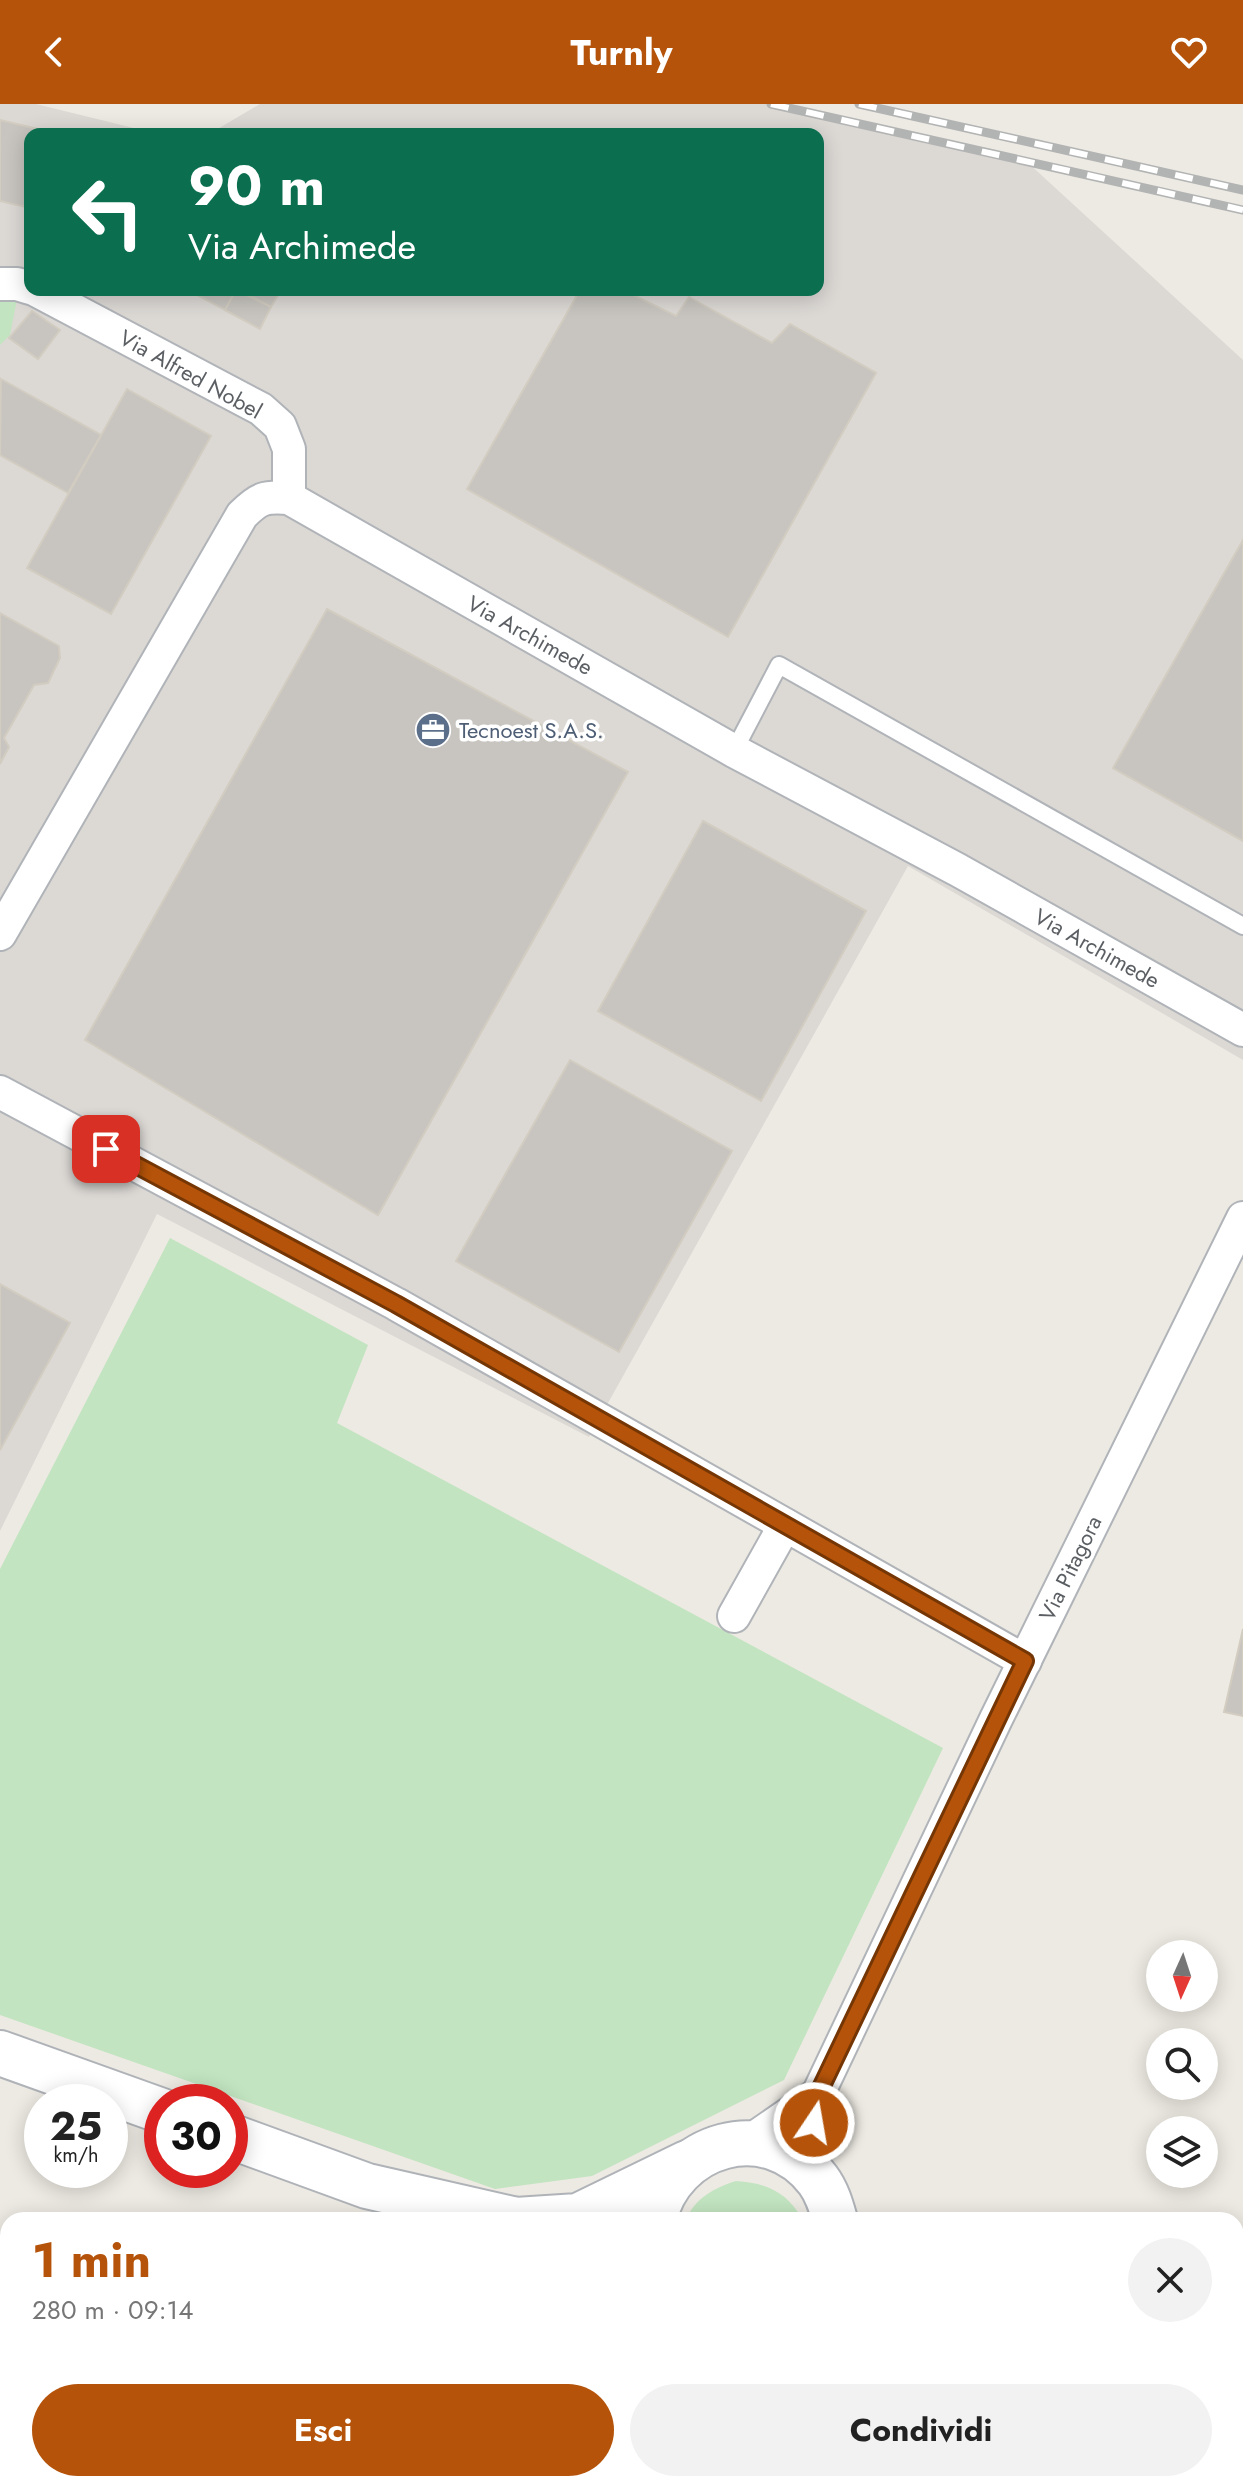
<!DOCTYPE html>
<html lang="it">
<meta charset="utf-8">
<style>
:root{--surface:#fff;--page:#f2f2f2;--text:#222;--muted:#767676;--accent:#b45309}
body{margin:0;font-family:Jost,sans-serif;background:var(--page);color:var(--text);height:100vh;display:flex;flex-direction:column;font-size:30px;white-space:nowrap}
*{box-sizing:border-box;margin:0}
p{font-size:26px;color:var(--muted)}
.icon{flex:none;width:44px;height:44px;fill:none;stroke:currentColor;stroke-width:2;stroke-linecap:round;stroke-linejoin:round}
.map{position:relative;flex:1;overflow:hidden}
.sheet{position:absolute;left:0px;top:2108px;width:1244px;height:280px;display:flex;flex-direction:column;background:var(--surface);border-radius:24px 24px 0 0;box-shadow:0 4px 20px #0003}
.sheet>*{flex:none}
.guide{position:absolute;left:24px;top:24px;width:800px;height:168px;border-radius:16px;box-shadow:0 4px 20px #0003;background:#0b6e4f;color:#fff;overflow:hidden}
.needle{width:52px;rotate:183deg}
.controls{position:absolute;left:1146px;top:1836px;display:grid;gap:16px}
.controls a{display:grid;place-items:center;width:72px;height:72px;border-radius:50%;background:var(--surface);box-shadow:0 4px 20px #0003;font-size:40px}
.speed{position:absolute;left:24px;top:1980px;display:flex;gap:16px;font-size:40px;font-weight:700;text-align:center}
.speed>*{display:grid;place-content:center;width:104px;height:104px;border-radius:50%;background:var(--surface);box-shadow:0 4px 20px #0003;line-height:1}
.speed small{font-size:20px;font-weight:400}
.speed .limit{border:12px solid #d22;background:#fff;color:#111}
.pin{position:absolute;display:grid;place-items:center;width:68px;height:68px;color:#fff;margin:-34px;border-radius:16px;box-shadow:0 4px 12px #0006}
.me{position:absolute;width:88px;margin:-44px;rotate:12deg;stroke-linejoin:round;filter:drop-shadow(0 0 6px #0008)}
.turn{display:flex;align-items:center;gap:28px;height:168px;padding:0 32px;font-size:36px}
.turn .icon{width:104px;height:104px;stroke-width:2.5}
.turn b{display:block;font-size:56px;line-height:68px}
.round{display:grid;place-items:center;flex:none;width:84px;height:84px;border-radius:42px;background:var(--page)}
.overview{display:flex;align-items:center;justify-content:space-between;height:136px;padding:0 32px}
h1{font-size:48px;font-weight:700;line-height:60px;color:var(--accent)}
.action{display:flex;gap:16px;margin-top:auto;padding:16px 32px}
.action a{flex:1;height:92px;border-radius:48px;background:var(--accent);color:#fff;font-size:32px;font-weight:700;line-height:92px;text-align:center}
.action a+a{background:var(--page);color:var(--text)}
header{display:flex;justify-content:space-between;align-items:center;height:104px;padding:0 32px;background:var(--accent);color:#fff;font-size:36px;font-weight:700}
.map>svg:first-child{display:block}
</style>
<header><svg class="icon" aria-label="back" viewBox="0 0 24 24"><path d="M15 5l-7 7 7 7"/></svg>Turnly<svg class="icon" aria-label="heart" viewBox="0 0 24 24"><path d="M12 20l-8-8c-3-5 5-10 8-4 3-6 11-1 8 4z"/></svg></header>
<div class="map">
<svg width="1243" height="2388" viewBox="0 0 1243 2388">
<rect width="100%" height="100%" fill="#edeae3"/>
<!-- industrial -->
<path fill="#dcd9d5" d="M0 0H36L158 30H30V186H818V30H209L260 0H767L1026 57 1243 256V956L908 762 589 1333 157 1110 0 1427Z"/>
<!-- green -->
<g fill="#c2e4c0">
<path d="M17 195 10 231 0 241V197Z"/>
<path d="M170 1134 368 1241 337 1319 943 1644 784 1976 592 2072 495 2085 0 1911V1465Z"/>
<path d="M736 2077C767 2079 787 2088 803 2116H686C695 2094 714 2084 736 2077Z"/>
<path d="M1243 2232V2360L1236 2357V2244Z"/>
</g>
<g fill="none" stroke-linecap="round" stroke-linejoin="round">
<!-- stream -->
<path stroke="#a5dafc" stroke-width="11" d="M1236 2272 1243 2260"/>
</g>
<!-- building -->
<g fill="#c8c5c0" stroke="#d2ccc1" stroke-width="2">
<path d="M0 16 59 30H30V104L0 97Z"/>
<path d="M188 186H236L225 206Z"/>
<path d="M236 186 271 203 260 225 225 206Z"/>
<path d="M240 186H281L271 203Z"/>
<path d="M580 186H623L676 212 689 193 772 239 790 220 876 269 728 533 467 385Z"/>
<path d="M32 207 60 226 38 255 9 234Z"/>
<path d="M1 275 101 331 68 389 0 351Z"/>
<path d="M127 285 211 332 111 510 27 464Z"/>
<path d="M1243 436V737L1113 664Z"/>
<path d="M327 505 628 668 378 1111 85 936Z"/>
<path d="M0 509 59 542 60 554 48 579 34 581 4 634 9 643 0 660Z"/>
<path d="M703 717 866 807 761 997 598 907Z"/>
<path d="M570 956 732 1047 619 1248 456 1157Z"/>
<path d="M0 1180 70 1219 0 1346Z"/>
<path d="M1243 1525V1612L1224 1608Z"/>
</g>
<g fill="none" stroke-linecap="round" stroke-linejoin="round">
<defs>
<path id="service" d="M734 647 779 561 1243 822"/>
<g id="minor">
<path d="M0 180H17L30 184"/>
<path d="M36 186 261 305 280 322 289 345V394"/>
<path d="M0 830 242 411C259 394 265 392 289 394L734 647 958 766 1243 926"/>
<path d="M0 988 396 1200 1025 1557"/>
<path d="M734 1512 785 1421"/>
<path d="M747 2039 818 1990"/>
<path d="M818 2077 810 2049 818 1990 996 1615 1243 1114"/>
</g>
<g id="secondary">
<path d="M0 1949 162 2007"/>
<path d="M230 2032 367 2082 516 2116 578 2112 687 2059"/>
<path d="M654 2116C671 2039 768 2010 818 2076 827 2088 831 2102 835 2116"/>
<path d="M1162 2380 1184 2388"/>
</g>
</defs>
<!-- service casing -->
<use href="#service" stroke="#b0b4b8" stroke-width="20"/>
<!-- minor casing -->
<use href="#minor" stroke="#b0b4b8" stroke-width="36"/>
<!-- secondary casing -->
<use href="#secondary" stroke="#afb3b8" stroke-width="48"/>
<!-- service -->
<use href="#service" stroke="#fff" stroke-width="16"/>
<!-- minor -->
<use href="#minor" stroke="#fff" stroke-width="32"/>
<!-- secondary -->
<use href="#secondary" stroke="#fff" stroke-width="44"/>
<defs>
<g id="rail">
<path d="M771 0 1243 106"/>
<path d="M859 0 1243 86"/>
</g>
</defs>
<!-- rail casing -->
<use href="#rail" stroke="#b2b3b3" stroke-width="9"/>
<!-- rail -->
<use href="#rail" stroke="#fff" stroke-width="6" stroke-dasharray="18" stroke-linecap="butt"/>
</g>
<g fill="none" stroke-linecap="round" stroke-linejoin="round">
<defs>
<path id="route" d="M106 1045 396 1200 1025 1557 818 1990 814 2019"/>
</defs>
<!-- route casing -->
<use href="#route" stroke="#753606" stroke-width="20"/>
<!-- route -->
<use href="#route" stroke="#b45309" stroke-width="14"/>
</g>
<!-- icons -->
<defs>
<symbol id="office-disc" viewBox="-11 -11 22 22"><circle r="9.5" fill="#5c6f8a" stroke="#fff"/><path d="M-6-3h4V-5.5h4V-3h4V5H-6ZM-1-4.5V-3h2v-1.5ZM-6 0V1H6V0Z" fill="#fff"/></symbol>
</defs>
<g fill-rule="evenodd">
<use href="#office-disc" x="413" y="606" width="40" height="40"/>
</g>
<g text-anchor="middle" dominant-baseline="central" stroke-width="7" stroke-linejoin="round" paint-order="stroke">
<!-- street labels -->
<g font-size="22" fill="#5b5f63" stroke="#fff">
<text transform="translate(191 270) rotate(29)">Via Alfred Nobel</text>
<text transform="translate(530 531) rotate(29)">Via Archimede</text>
<text transform="translate(1097 844) rotate(29)">Via Archimede</text>
<text transform="translate(1070 1464) rotate(-64)">Via Pitagora</text>
</g>
<!-- service labels -->
<g font-size="22" fill="#4e5e75" stroke="#fff" text-anchor="start">
<text x="459" y="626">Tecnoest S.A.S.</text>
</g>
</g>
</svg>
<div class="controls">
<a><svg class="needle" viewBox="-14 -14 28 28"><path d="M0-13l5 13h-10z" fill="#e53935"/><path d="M0 13l5-13h-10z" fill="#767676"/></svg></a>
<a><svg class="icon" aria-label="search" viewBox="0 0 24 24"><circle cx="10" cy="10" r="6"/><path d="M15 15l6 6"/></svg></a>
<a><svg class="icon" aria-label="layers" viewBox="0 0 24 24"><path d="M12 4l9 5-9 5-9-5zM3 14l9 5 9-5"/></svg></a>
</div>
<div class="speed"><div>25<small>km/h</small></div><div class="limit">30</div></div>
<div class="pin" style="left:106px;top:1045px;background:#d93025"><svg class="icon" aria-label="arrive" viewBox="0 0 24 24"><path d="M6 21V4h12l-3 4 3 4H6"/></svg></div>
<svg class="me" style="left:814px;top:2019px" viewBox="-20 -20 40 40"><circle r="17" fill="#b45309" stroke="#fff" stroke-width="3"/><path d="M0-11L8 9 0 5-8 9z" fill="#fff"/></svg>
<div class="guide">
<div class="turn"><svg class="icon" aria-label="left" viewBox="0 0 24 24"><path d="M17 20v-9H6M10 6l-5 5 5 5"/></svg><div><b>90 m</b>Via Archimede</div></div>
</div>
<section class="sheet">
<div class="overview"><div><h1>1 min</h1><p>280 m · 09:14</p></div><a class="round"><svg class="icon" aria-label="close" viewBox="0 0 24 24"><path d="M6 6l12 12M18 6L6 18"/></svg></a></div>
<div class="action"><a>Esci</a><a>Condividi</a></div>
</section>
</div>
